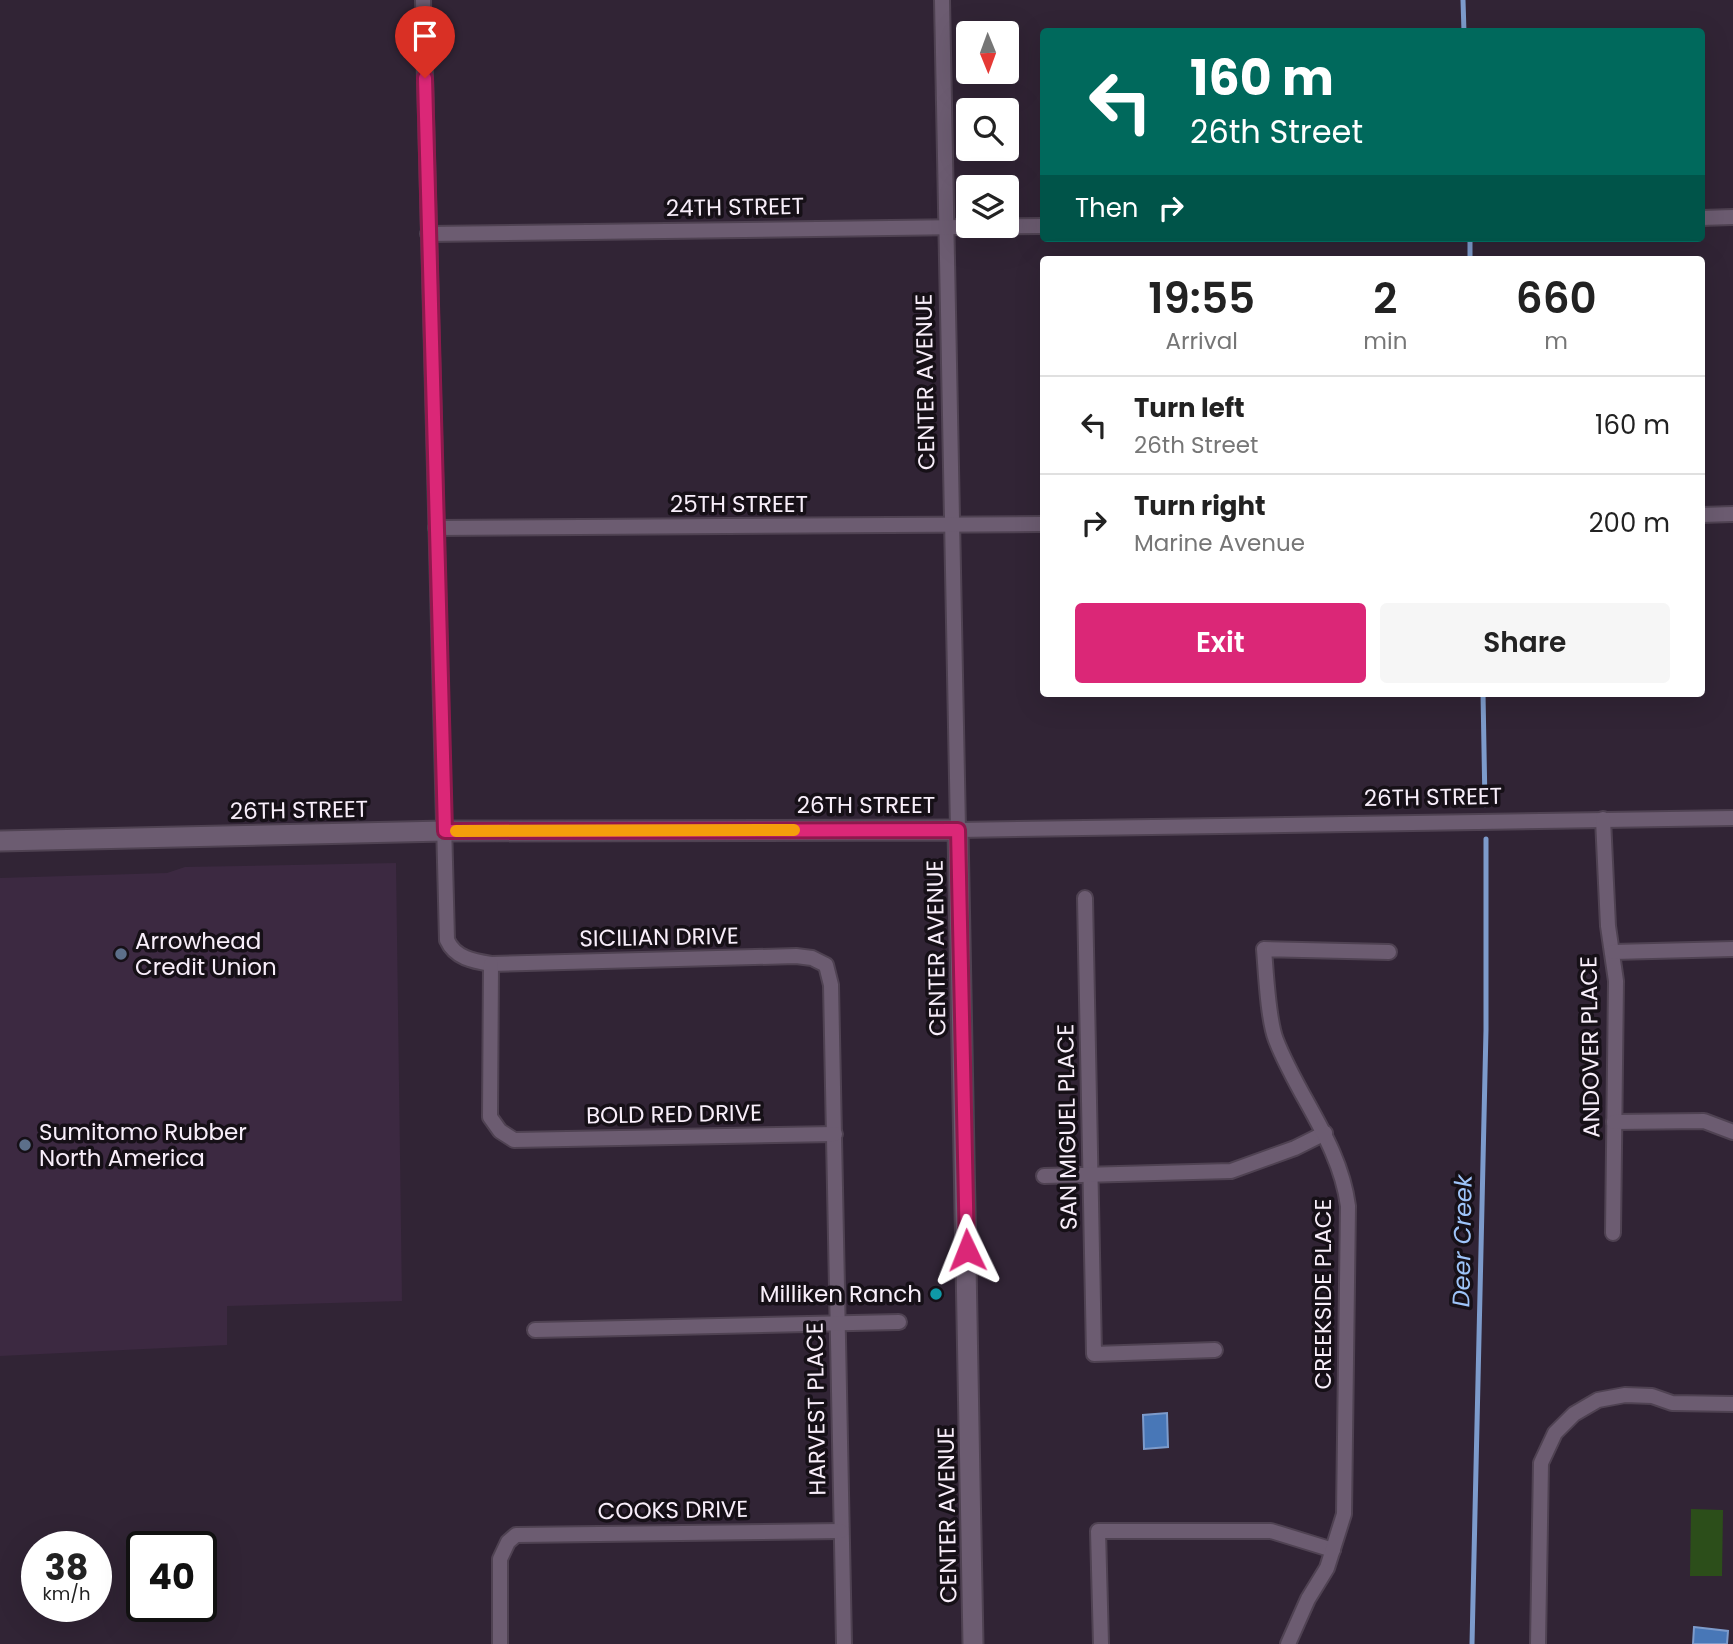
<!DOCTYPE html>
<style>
:root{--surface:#fff;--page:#f6f6f6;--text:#222;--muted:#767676;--line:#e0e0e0;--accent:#db2777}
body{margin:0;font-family:Poppins,sans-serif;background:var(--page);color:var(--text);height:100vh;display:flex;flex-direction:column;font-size:26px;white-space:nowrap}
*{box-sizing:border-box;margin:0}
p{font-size:23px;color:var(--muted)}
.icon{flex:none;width:38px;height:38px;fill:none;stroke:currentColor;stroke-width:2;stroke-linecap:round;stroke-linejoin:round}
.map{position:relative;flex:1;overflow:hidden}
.side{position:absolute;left:1040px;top:256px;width:665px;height:441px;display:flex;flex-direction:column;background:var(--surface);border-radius:7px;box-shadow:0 7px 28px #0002}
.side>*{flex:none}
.top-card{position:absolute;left:1040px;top:28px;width:665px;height:214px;border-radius:7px;box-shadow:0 7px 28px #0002;background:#00695c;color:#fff;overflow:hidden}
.needle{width:46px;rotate:179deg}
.fabs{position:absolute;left:956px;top:21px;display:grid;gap:14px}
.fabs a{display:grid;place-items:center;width:63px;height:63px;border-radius:7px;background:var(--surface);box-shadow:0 7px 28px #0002;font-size:35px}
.speed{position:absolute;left:21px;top:1531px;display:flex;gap:14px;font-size:35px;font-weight:700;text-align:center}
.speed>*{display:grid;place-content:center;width:91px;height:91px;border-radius:50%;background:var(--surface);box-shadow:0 7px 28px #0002;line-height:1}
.speed small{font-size:18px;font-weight:400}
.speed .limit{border:4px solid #111;border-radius:10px;background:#fff;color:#111}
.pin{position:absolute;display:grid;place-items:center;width:60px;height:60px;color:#fff;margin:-72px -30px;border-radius:50% 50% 50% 0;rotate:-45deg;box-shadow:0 0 7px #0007}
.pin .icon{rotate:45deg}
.me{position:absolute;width:77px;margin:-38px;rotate:358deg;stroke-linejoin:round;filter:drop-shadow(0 0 5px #0008)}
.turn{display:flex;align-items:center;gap:24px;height:147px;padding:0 35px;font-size:32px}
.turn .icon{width:91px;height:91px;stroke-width:2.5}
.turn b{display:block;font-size:49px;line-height:60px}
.then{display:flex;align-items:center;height:66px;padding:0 35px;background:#0003;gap:14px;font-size:26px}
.eta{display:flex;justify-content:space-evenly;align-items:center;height:119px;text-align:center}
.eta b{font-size:42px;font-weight:600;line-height:49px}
.cta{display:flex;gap:14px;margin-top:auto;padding:14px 35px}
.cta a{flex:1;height:80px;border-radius:7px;background:var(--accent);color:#fff;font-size:28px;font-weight:600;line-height:80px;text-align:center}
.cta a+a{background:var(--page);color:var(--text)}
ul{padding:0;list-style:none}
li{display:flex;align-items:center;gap:21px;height:98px;padding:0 35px;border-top:2px solid var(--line)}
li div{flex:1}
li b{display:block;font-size:26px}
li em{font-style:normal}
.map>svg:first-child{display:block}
</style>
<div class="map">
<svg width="1733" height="1644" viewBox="0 0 1733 1644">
<rect width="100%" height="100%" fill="#312435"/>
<!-- built -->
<path fill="#3c2941" d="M396 863 402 1301 227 1306V1345L0 1356V878L167 873 185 867Z"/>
<!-- green -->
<path fill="#2c4e1a" d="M1691 1509 1723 1510 1722 1576H1690Z"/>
<!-- water -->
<g fill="#4877b7" stroke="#7d9bcb" stroke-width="2">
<path d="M1167 1413 1168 1447 1144 1449 1143 1415Z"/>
<path d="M1694 1627 1728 1631 1727 1644H1693Z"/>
</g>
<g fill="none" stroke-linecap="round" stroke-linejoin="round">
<!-- stream -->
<g stroke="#7d9bcb" stroke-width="5">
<path d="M1463 0 1464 32"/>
<path d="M1470 238V259"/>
<path d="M1483 693 1485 805"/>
<path d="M1472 1644 1486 1030V839"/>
</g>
<defs>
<g id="street">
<path d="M423 0 447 940C455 958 473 961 491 964L796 956 812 958 826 965 831 985C837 1205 838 1424 844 1644"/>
<path d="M942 0 958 830 1733 818"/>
<path d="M1701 218 1733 217"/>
<path d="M428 234 1043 226"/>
<path d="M1701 515 1733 514"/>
<path d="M436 528 1043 524"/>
<path d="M1603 819 1608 926 1616 981 1613 1233"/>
<path d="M1085 898 1094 1354 1215 1350"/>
<path d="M1613 952 1733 949"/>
<path d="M491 964 490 1117 500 1131 514 1140 835 1134"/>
<path d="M1614 1122 1704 1121 1733 1132"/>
<path d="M1044 1176 1231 1171 1295 1148 1325 1133"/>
<path d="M535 1330 899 1322"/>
<path d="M500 1644V1559L508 1542 516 1535 841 1531"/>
<path d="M1101 1644 1098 1531H1271L1333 1550"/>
<path d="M1288 1644 1308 1599 1327 1568 1344 1514 1348 1206C1340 1144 1298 1097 1276 1040 1268 1020 1266 973 1264 949L1389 952"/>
<path d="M1538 1644 1541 1463 1555 1433 1574 1414 1598 1400 1625 1395 1652 1396 1672 1403 1733 1404"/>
</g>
<path id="secondary" d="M0 841 445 831 958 830 973 1644"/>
</defs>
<!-- street casing -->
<use href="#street" stroke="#4f4252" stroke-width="18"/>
<!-- secondary casing -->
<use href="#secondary" stroke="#4f4252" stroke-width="23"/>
<!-- street -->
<use href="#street" stroke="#6c5c71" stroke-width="14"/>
<!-- secondary -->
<use href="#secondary" stroke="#6c5c71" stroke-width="19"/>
</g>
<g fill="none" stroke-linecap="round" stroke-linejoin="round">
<defs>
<path id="route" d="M425 78 445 831 958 830 967 1250"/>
</defs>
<!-- route casing -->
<use href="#route" stroke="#8e194d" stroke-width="18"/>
<!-- route -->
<use href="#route" stroke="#db2777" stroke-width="12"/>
<!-- slow -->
<path stroke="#f59e0b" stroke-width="12" d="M456 831 794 830"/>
</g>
<!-- markers -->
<g fill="#5c6f8a" stroke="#161017" stroke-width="2.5">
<circle cx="121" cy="954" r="7"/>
<circle cx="25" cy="1145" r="7"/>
</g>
<circle fill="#0f9aa8" stroke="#161017" stroke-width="2.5" cx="936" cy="1294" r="7"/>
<g text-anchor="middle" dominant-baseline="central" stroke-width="7" stroke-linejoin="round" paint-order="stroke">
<!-- street labels -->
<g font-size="23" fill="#f8eefa" stroke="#161017">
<text transform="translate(735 207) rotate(-1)">24TH STREET</text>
<text transform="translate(925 382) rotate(-91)">CENTER AVENUE</text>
<text x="739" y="504">25TH STREET</text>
<text transform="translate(1433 797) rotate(-1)">26TH STREET</text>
<text x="866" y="805">26TH STREET</text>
<text transform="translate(299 810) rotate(-1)">26TH STREET</text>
<text transform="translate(659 937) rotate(-1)">SICILIAN DRIVE</text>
<text transform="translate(936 948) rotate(-91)">CENTER AVENUE</text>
<text transform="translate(1590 1047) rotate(-91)">ANDOVER PLACE</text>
<text transform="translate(674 1114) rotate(-1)">BOLD RED DRIVE</text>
<text transform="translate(1067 1127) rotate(-91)">SAN MIGUEL PLACE</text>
<text transform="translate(1323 1294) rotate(-90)">CREEKSIDE PLACE</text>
<text transform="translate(816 1409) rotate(-91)">HARVEST PLACE</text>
<text transform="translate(673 1510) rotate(-1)">COOKS DRIVE</text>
<text transform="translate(947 1515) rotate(-91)">CENTER AVENUE</text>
</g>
<!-- poi labels -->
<g font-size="23" fill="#f8eefa" stroke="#161017" text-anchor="start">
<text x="135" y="941">Arrowhead<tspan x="135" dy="26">Credit Union</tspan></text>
<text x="39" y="1132">Sumitomo Rubber<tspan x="39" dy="26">North America</tspan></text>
<text x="922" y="1294" text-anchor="end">Milliken Ranch</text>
</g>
<!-- water labels -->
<g font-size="24" font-style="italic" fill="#9ec4f9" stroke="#161017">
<text transform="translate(1462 1241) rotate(-89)">Deer Creek</text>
</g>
</g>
</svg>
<div class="fabs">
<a><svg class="needle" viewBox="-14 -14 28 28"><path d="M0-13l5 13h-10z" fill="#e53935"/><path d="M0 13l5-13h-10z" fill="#767676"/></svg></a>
<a><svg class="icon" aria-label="search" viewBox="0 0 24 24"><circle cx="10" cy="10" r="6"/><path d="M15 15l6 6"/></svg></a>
<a><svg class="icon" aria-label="layers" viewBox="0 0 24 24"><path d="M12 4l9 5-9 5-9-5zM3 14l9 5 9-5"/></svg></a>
</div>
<div class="speed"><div>38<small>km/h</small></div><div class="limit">40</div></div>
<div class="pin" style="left:425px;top:78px;background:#d93025"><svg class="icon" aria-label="arrive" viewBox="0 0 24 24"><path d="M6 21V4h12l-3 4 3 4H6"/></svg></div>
<svg class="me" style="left:967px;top:1250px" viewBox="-20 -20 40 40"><path d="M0-17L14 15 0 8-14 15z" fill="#db2777" stroke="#fff" stroke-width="4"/></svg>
<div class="top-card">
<div class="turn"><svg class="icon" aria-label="left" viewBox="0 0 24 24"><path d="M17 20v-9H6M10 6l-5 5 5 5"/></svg><div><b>160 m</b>26th Street</div></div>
<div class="then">Then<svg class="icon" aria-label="right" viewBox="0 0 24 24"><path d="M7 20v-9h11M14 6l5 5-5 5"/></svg></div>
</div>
<section class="side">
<div class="eta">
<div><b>19:55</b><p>Arrival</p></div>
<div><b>2</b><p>min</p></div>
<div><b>660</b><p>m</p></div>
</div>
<ul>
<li><svg class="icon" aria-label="left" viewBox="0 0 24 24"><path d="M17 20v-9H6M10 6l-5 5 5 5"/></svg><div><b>Turn left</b><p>26th Street</p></div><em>160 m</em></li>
<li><svg class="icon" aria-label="right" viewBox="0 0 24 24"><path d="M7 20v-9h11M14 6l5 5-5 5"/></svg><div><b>Turn right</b><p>Marine Avenue</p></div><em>200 m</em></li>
</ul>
<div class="cta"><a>Exit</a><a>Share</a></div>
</section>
</div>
